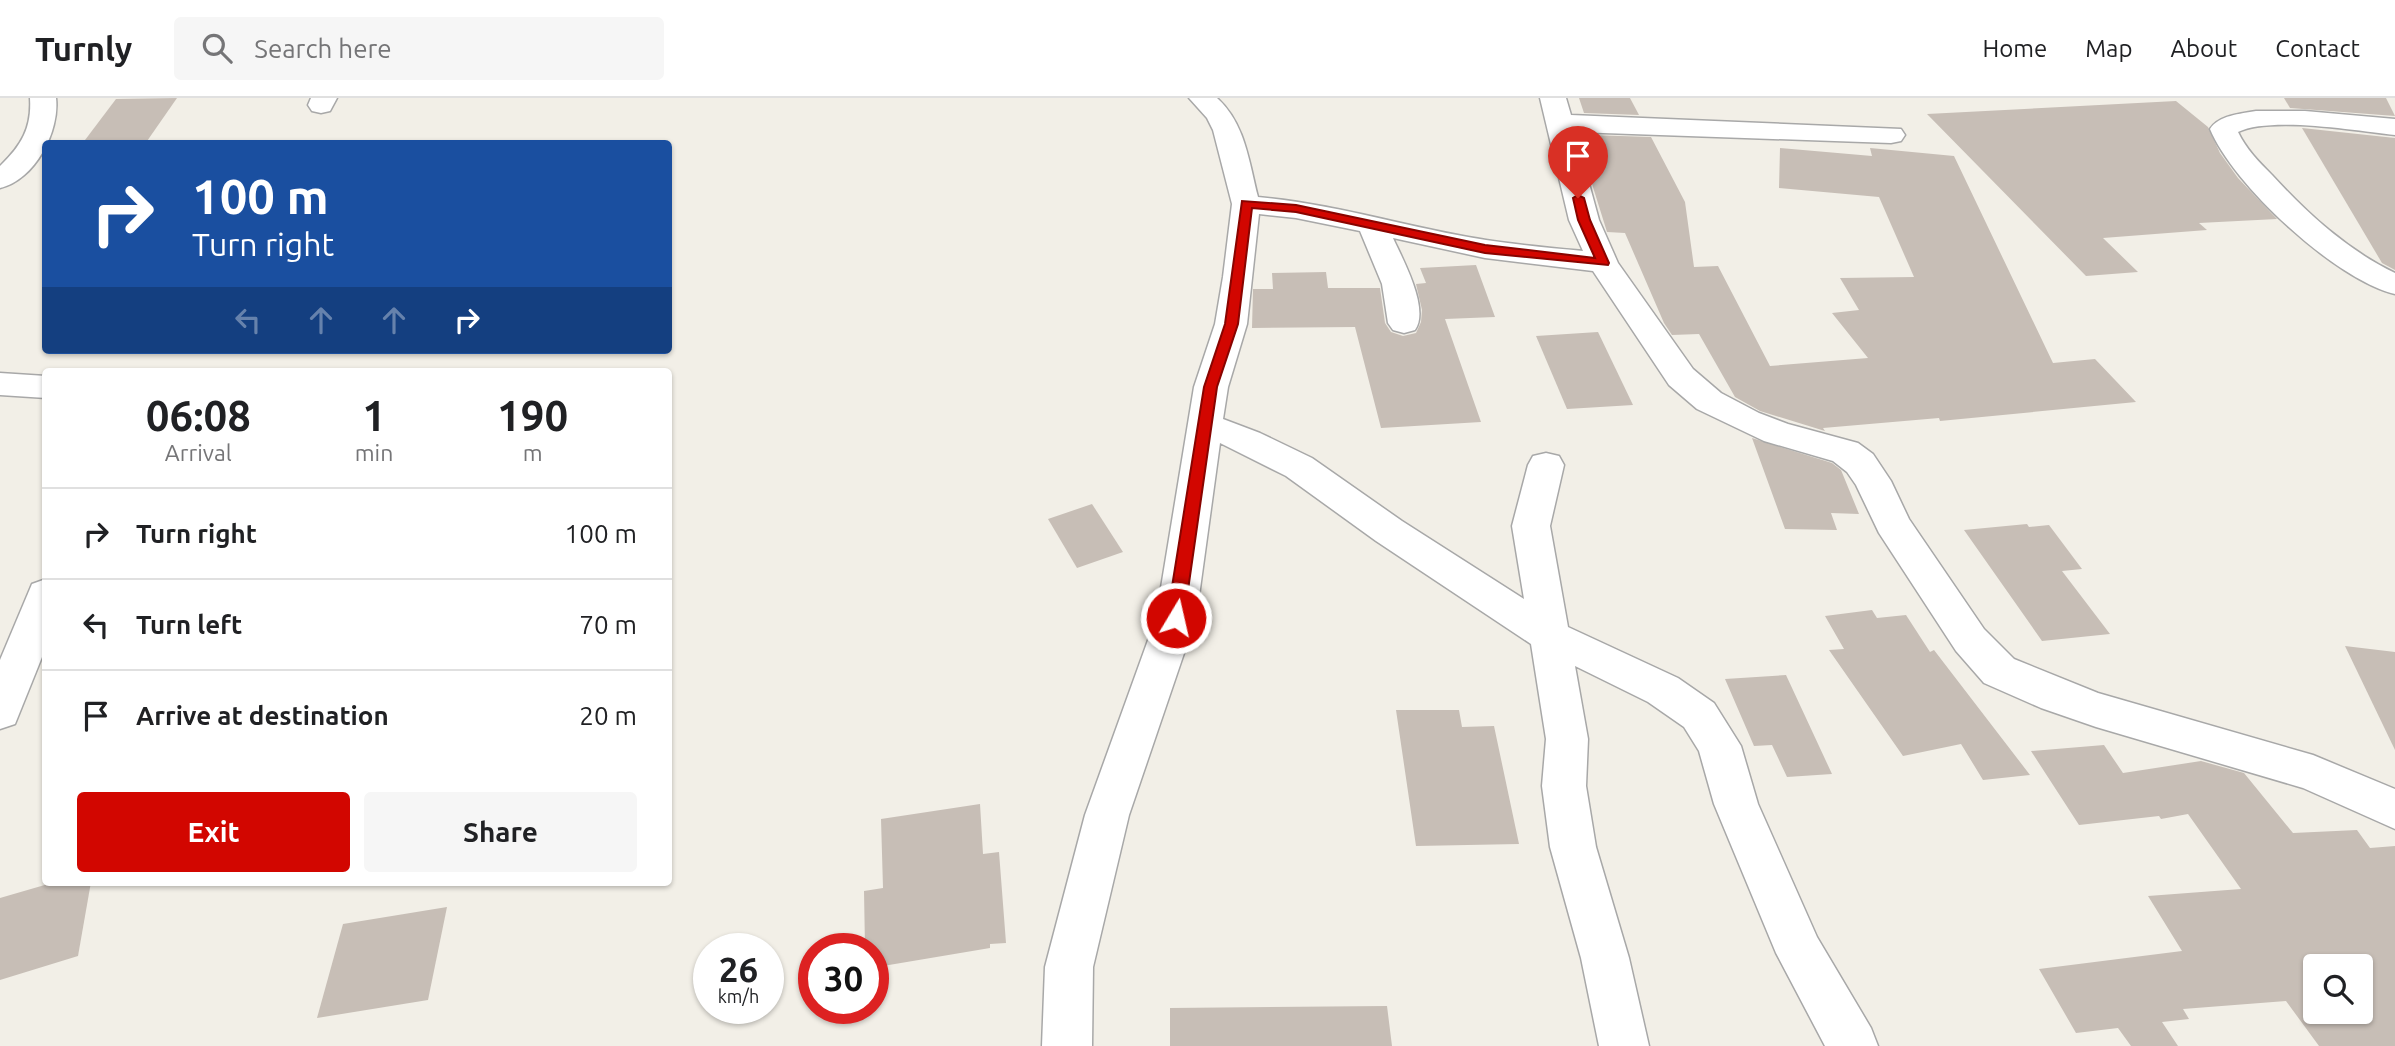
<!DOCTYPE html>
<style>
:root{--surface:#fff;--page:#f6f6f6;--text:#202124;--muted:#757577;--line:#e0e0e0;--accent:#d20600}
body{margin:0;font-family:Ubuntu,sans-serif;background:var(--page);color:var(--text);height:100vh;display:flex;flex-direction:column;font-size:26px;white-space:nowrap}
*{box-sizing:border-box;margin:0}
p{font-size:23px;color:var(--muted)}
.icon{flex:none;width:38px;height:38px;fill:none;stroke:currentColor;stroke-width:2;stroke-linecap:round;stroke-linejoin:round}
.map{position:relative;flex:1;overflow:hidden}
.sheet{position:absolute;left:42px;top:270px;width:630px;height:518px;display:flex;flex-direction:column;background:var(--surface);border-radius:7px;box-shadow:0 2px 5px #0004}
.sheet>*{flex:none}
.top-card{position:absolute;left:42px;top:42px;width:630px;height:214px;border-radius:7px;box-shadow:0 2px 5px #0004;background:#1a4fa0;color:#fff;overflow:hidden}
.buttons{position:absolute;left:2303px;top:856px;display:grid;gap:14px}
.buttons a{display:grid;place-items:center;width:70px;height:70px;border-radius:7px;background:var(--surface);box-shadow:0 2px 5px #0004;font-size:35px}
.speed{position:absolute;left:693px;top:835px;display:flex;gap:14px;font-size:35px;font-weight:700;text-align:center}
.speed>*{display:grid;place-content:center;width:91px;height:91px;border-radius:50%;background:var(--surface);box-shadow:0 2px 5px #0004;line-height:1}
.speed small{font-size:18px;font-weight:400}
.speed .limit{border:10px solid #d22;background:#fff;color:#111}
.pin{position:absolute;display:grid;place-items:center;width:60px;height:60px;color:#fff;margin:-72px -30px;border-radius:50% 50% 50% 0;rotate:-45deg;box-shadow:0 0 7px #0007}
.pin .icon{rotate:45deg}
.me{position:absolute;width:77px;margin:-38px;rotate:9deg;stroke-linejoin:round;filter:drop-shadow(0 0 5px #0008)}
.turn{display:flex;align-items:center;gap:24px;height:147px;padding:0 35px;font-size:32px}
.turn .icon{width:91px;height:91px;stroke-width:2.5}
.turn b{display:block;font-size:49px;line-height:60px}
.lanes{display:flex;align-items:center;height:66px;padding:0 35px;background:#0003;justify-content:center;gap:35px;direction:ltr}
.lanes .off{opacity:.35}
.eta{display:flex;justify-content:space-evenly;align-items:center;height:119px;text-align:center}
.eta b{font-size:42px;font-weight:600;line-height:49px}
.button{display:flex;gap:14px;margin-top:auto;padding:14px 35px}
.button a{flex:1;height:80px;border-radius:7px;background:var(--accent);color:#fff;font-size:28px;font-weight:600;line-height:80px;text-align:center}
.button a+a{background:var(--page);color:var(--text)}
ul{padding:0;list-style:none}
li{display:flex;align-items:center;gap:21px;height:91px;padding:0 35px;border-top:2px solid var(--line)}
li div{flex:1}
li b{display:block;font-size:26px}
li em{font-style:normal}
header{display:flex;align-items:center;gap:42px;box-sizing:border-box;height:98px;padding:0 35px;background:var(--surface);border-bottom:2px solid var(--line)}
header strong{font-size:33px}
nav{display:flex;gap:38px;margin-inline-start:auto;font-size:24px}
.search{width:490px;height:63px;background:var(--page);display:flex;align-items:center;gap:18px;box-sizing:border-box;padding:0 24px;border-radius:7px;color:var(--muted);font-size:26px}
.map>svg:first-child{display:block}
</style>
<header>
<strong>Turnly</strong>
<div class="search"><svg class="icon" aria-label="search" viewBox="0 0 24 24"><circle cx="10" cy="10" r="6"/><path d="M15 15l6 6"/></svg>Search here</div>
<nav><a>Home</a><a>Map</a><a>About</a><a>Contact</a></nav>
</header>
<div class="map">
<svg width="2395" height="948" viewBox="0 0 2395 948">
<rect width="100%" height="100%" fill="#f2efe7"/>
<!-- building -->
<g fill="#c7beb6" fill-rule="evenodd">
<path d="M177 0 145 46H82L116 1Z"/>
<path d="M1579 0H1630L1639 17 1584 15Z"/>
<path d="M2284 0H2386L2395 18 2290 10Z"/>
<path d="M2176 3 2208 29 2220 55 2238 80 2277 121 2199 125 2207 132 2103 140 2138 174 2086 178 1927 16Z"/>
<path d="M2302 30 2395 40V172L2382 165Z"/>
<path d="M1590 37 1651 39 1685 104 1694 169 1718 168 1770 268 1868 260 1832 215 1859 212 1840 180 1914 179 1879 99 1779 90 1780 50 1872 58 1870 50 1954 58 2053 265 2095 261 2136 304 1940 323 1939 320 1823 330 1825 333 1760 313 1735 299 1699 236 1672 237 1664 225 1625 135 1607 134 1588 73Z"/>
<path d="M1476 167 1495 219 1445 221 1481 324 1381 330 1355 229 1252 230 1253 191H1273L1272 175 1326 174 1328 190H1380L1385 225 1391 234 1403 238 1416 235 1421 224 1422 212 1416 186 1426 185 1420 170Z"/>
<path d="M1598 234 1633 307 1567 311 1536 238Z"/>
<path d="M1752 340 1832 365 1841 372 1859 416 1831 415 1837 432 1785 431Z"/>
<path d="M1092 406 1123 454 1077 470 1048 421Z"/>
<path d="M2027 426 2029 429 2049 427 2082 471 2062 473 2110 536 2042 543 1964 432Z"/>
<path d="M1872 512 1877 520 1906 517 1930 554 1934 552 2030 677 1983 682 1961 646 1903 658 1829 552 1844 551 1825 518Z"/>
<path d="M2345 548 2395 554V652Z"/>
<path d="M1786 577 1832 676 1787 679 1772 647 1754 648 1725 581Z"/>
<path d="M1396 612H1459L1462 629 1494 628 1519 746 1416 748Z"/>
<path d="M2104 647 2123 675 2201 663 2244 675 2293 735 2357 732 2370 750 2395 748V948H2319L2286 903 2183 911 2189 921 2162 924 2178 948H2131L2118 930 2076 935 2039 871 2182 853 2148 798 2241 791 2188 716 2161 721 2159 718 2079 727 2031 653ZM2315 868H2361V914H2315Z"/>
<path d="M980 706 983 756 999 754 1006 845 990 846V850L883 868V858L873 860V850H865L864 793 883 790 881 721Z"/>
<path d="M55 784H91L78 858 0 882V800Z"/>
<path d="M447 809 428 902 317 920 343 826Z"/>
<path d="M1387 908 1392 948H1170V910Z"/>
</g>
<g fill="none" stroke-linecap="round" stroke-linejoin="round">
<defs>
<g id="minor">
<path d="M30 0H56C60 33 35 82 0 90V68C21 48 32 30 30 0Z"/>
<path d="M311 0H337L330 13 321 15 312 13 308 7Z"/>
<path d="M1189 0H1217C1245 25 1249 64 1258 99 1337 106 1409 130 1486 142 1518 147 1551 150 1583 153L1569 122 1540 0H1566L1571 17 1901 31 1905 37 1901 43 1891 45 1575 34 1599 122 1618 165 1693 271 1721 295 1759 315 1788 326 1858 345 1873 356 1891 383 1909 421 1984 531 2014 561 2098 595 2313 657 2395 691V731L2303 690 2096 629 2041 610 1984 585 1956 553 1879 435 1856 387 1847 374 1833 363 1764 343 1697 311 1669 287 1593 173 1485 160 1393 140C1403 162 1430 211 1415 232L1404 235 1393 232 1388 225 1382 186 1360 133 1296 120 1259 116 1247 226 1228 289 1223 321 1260 335 1312 360 1402 423 1524 501 1512 428 1528 367 1533 358 1546 355 1559 358 1564 367 1550 428 1568 529 1678 580 1714 605 1741 648 1758 706 1817 839 1871 930 1878 948H1825L1776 855 1714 706 1699 653 1684 629 1648 604 1575 568 1588 641 1586 688 1596 749 1629 860 1649 948H1599L1581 860 1550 749 1542 688 1546 641 1531 546 1376 443 1286 378 1220 345 1196 520 1129 717 1093 869 1092 948H1042L1045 869 1085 717 1156 520 1194 289 1215 226 1223 179 1232 106 1213 32 1207 20Z"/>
<path d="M2256 13H2305L2395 21V37C2357 33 2271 18 2238 34 2246 51 2259 64 2272 77 2308 116 2347 152 2395 175V196C2336 182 2233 87 2210 31 2219 17 2240 16 2256 13Z"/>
<path d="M0 275 46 278V300L0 297Z"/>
<path d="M46 481V549L15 626 0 631V562L32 486Z"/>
</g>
</defs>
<!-- minor casing -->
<use href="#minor" stroke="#a8a8a8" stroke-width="3"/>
<!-- minor -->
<use href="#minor" fill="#fff" fill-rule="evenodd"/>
</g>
<!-- route -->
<path fill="#d20600" stroke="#880400" stroke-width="2" d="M1578 97 1584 100 1590 122 1609 165 1608 167 1485 155 1296 114 1252 110 1238 226 1217 289 1184 520 1176 526 1170 524 1167 520 1204 289 1225 226 1242 103 1296 107 1485 147 1595 160 1578 122 1573 100Z"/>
</svg>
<div class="buttons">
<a><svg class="icon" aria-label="search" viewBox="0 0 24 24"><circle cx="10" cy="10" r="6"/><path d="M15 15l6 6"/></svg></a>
</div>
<div class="speed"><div>26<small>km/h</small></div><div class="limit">30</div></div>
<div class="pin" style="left:1578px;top:100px;background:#d93025"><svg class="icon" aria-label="arrive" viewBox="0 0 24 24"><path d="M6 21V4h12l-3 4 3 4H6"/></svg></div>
<svg class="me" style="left:1176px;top:520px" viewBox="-20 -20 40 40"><circle r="17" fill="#d20600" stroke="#fff" stroke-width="3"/><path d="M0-11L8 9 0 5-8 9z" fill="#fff"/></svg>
<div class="top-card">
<div class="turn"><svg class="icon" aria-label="right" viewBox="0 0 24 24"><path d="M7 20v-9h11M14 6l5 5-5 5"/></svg><div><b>100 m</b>Turn right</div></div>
<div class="lanes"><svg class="icon off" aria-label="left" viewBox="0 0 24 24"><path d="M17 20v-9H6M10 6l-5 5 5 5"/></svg><svg class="icon off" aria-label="ahead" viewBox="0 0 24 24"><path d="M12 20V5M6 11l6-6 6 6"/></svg><svg class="icon off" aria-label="ahead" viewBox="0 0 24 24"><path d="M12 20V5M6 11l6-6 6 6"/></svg><svg class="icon" aria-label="right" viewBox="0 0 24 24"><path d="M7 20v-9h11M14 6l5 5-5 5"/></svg></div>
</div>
<section class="sheet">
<div class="eta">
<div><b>06:08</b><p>Arrival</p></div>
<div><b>1</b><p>min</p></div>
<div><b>190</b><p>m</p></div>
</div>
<ul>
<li><svg class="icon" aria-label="right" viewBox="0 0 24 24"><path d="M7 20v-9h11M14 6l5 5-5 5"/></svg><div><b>Turn right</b></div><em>100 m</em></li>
<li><svg class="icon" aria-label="left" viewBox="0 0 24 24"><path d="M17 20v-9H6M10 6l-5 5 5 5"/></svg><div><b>Turn left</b></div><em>70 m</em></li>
<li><svg class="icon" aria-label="arrive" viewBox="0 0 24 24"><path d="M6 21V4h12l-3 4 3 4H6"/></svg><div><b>Arrive at destination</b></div><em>20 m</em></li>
</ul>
<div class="button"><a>Exit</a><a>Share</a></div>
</section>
</div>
